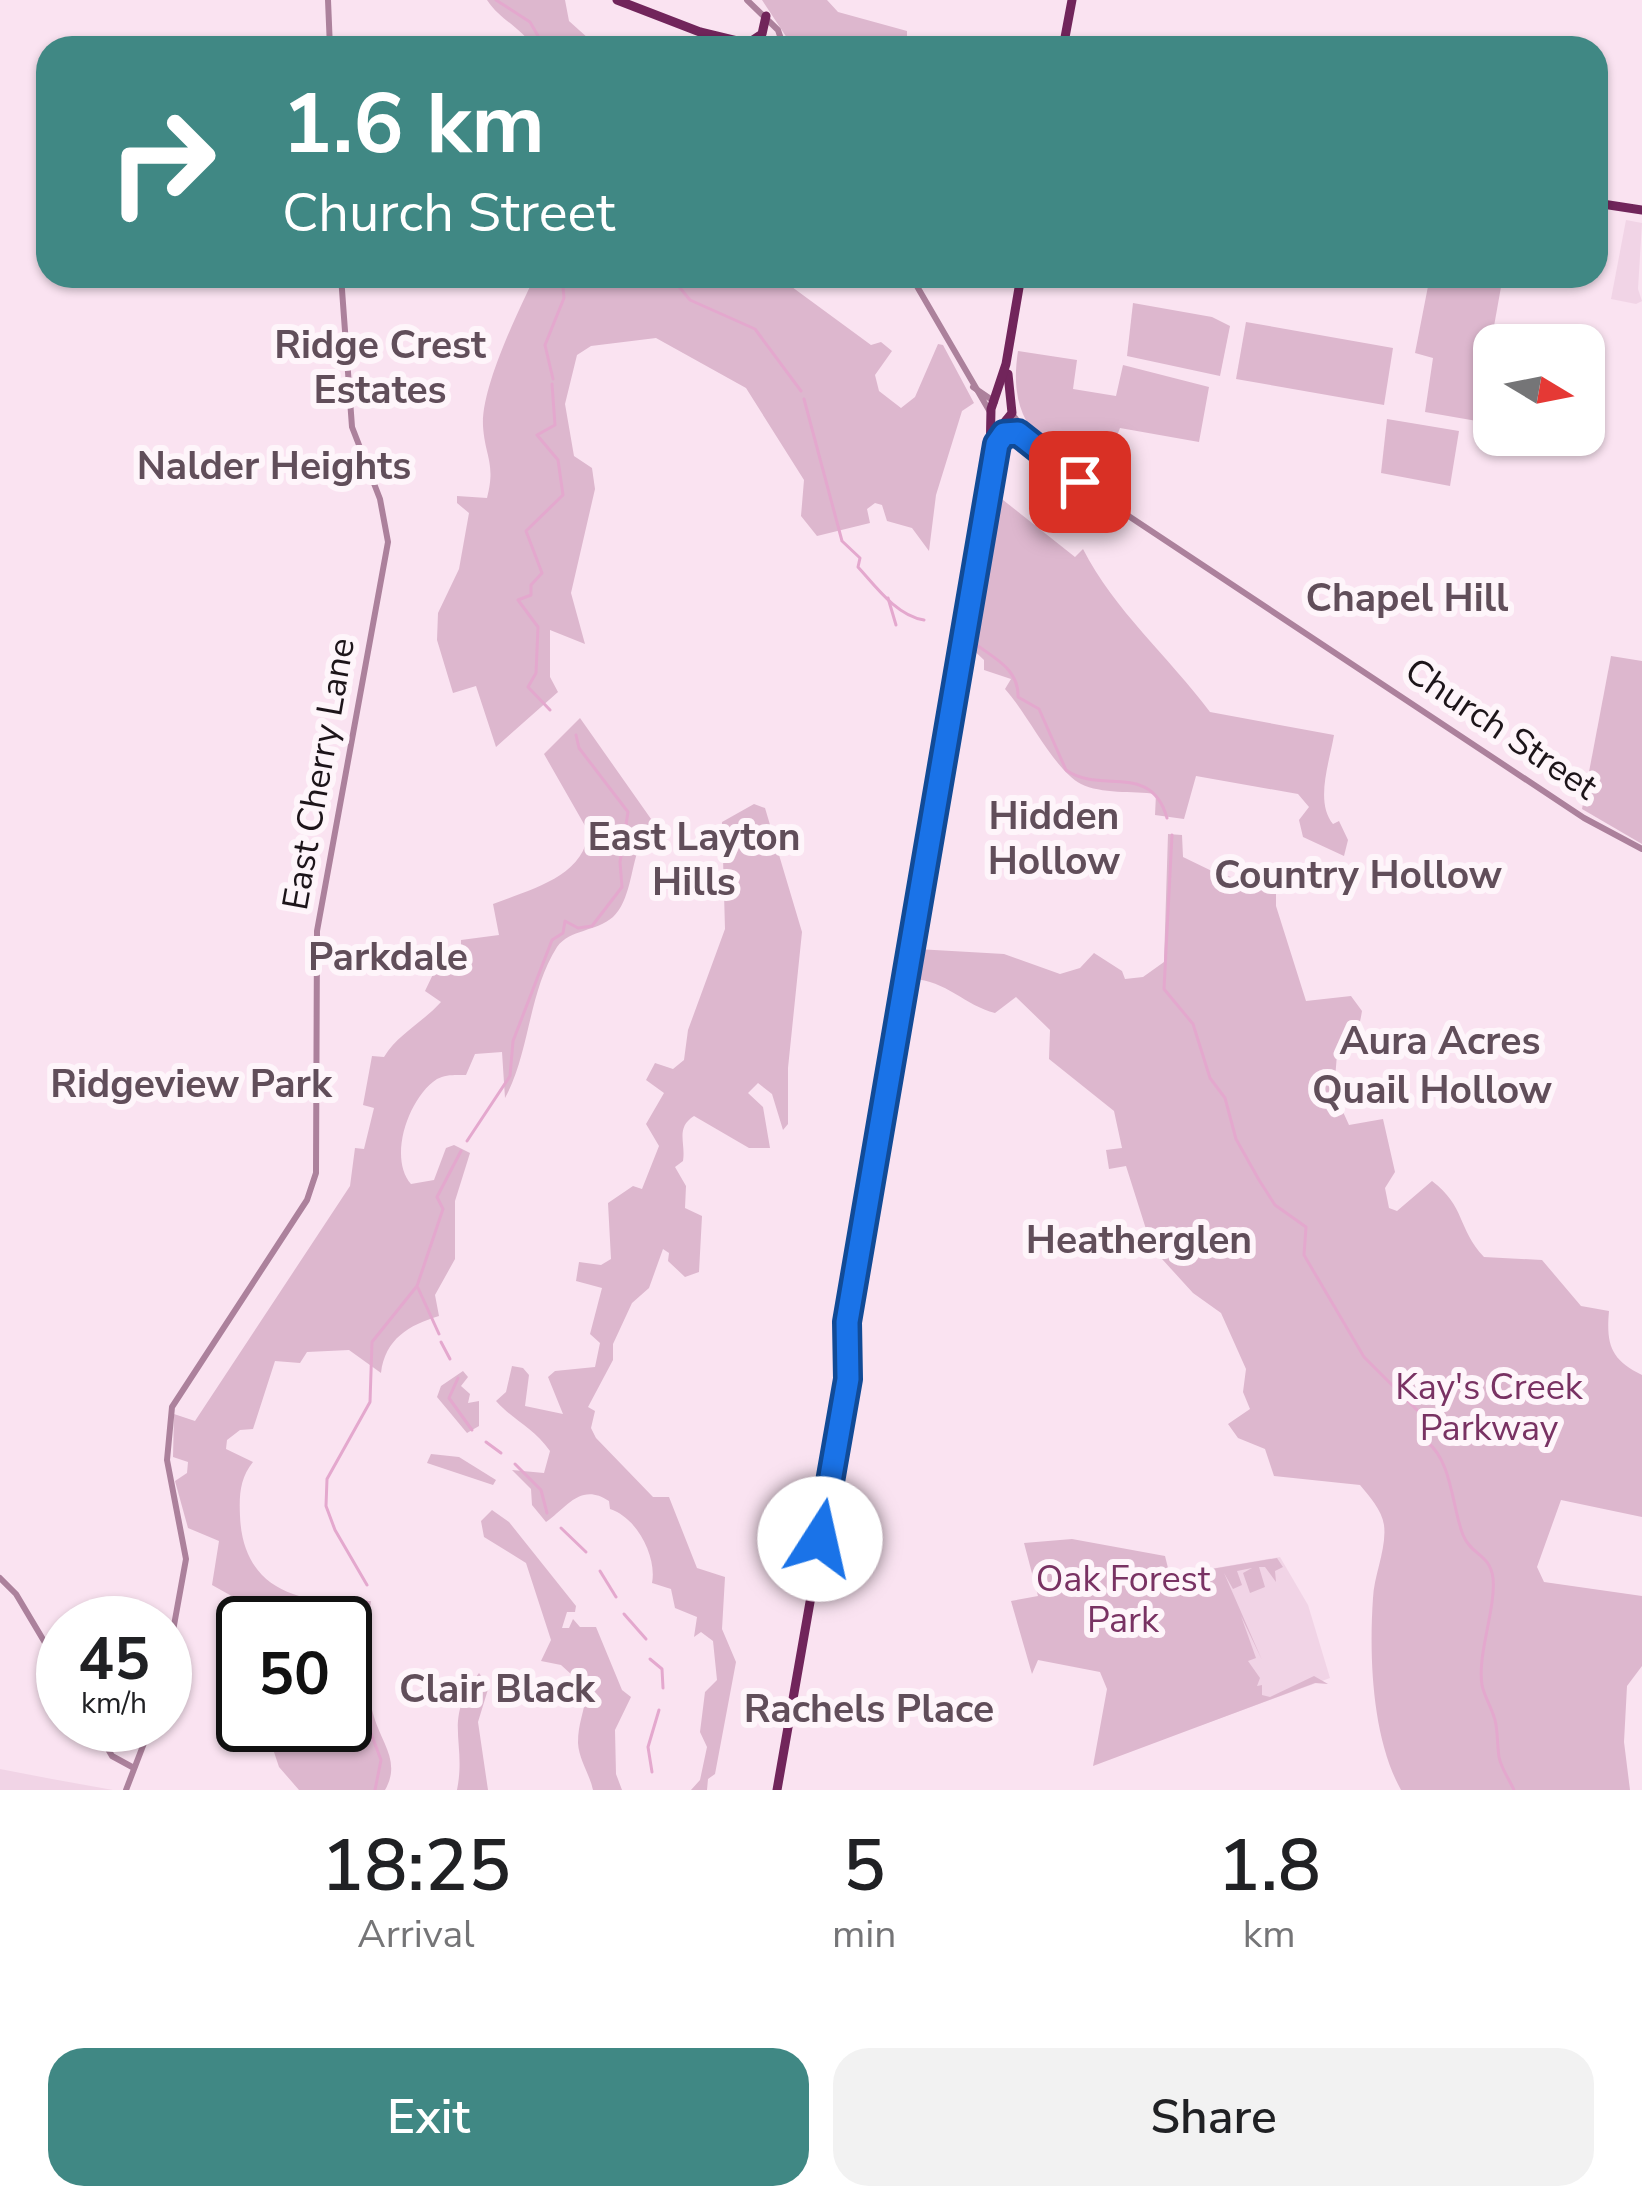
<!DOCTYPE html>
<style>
:root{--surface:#fff;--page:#f2f2f2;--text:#202124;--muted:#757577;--accent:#408884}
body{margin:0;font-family:"Nunito Sans",sans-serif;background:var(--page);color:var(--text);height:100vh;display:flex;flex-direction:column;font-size:45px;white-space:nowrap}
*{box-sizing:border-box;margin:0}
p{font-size:39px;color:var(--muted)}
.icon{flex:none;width:66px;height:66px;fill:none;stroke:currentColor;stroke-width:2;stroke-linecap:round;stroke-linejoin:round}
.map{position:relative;height:1790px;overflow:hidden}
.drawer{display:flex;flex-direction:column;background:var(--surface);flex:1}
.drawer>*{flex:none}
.top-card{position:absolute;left:36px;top:36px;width:1572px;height:252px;border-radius:36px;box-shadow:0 3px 9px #0004;background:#408884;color:#fff;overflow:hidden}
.needle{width:78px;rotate:100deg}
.fabs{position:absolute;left:1473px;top:324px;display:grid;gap:24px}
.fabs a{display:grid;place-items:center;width:132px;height:132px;border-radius:24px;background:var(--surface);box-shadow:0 3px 9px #0004;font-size:60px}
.speed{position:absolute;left:36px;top:1596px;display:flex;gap:24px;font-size:60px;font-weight:700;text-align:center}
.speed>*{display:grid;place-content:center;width:156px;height:156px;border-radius:50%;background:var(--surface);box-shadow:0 3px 9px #0004;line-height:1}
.speed small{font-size:30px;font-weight:400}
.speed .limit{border:6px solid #111;border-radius:18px;background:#fff;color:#111}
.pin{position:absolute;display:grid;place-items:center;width:102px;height:102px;color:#fff;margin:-51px;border-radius:24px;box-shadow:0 6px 18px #0006}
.me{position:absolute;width:132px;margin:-66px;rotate:10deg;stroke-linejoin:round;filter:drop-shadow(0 0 9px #0008)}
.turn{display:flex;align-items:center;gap:42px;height:252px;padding:0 48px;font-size:54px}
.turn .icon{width:156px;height:156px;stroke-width:2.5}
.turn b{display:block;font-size:84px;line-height:102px}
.eta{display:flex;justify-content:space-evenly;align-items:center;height:204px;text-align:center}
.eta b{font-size:72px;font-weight:600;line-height:84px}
.primary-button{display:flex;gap:24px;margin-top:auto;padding:24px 48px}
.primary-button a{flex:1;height:138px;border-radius:36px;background:var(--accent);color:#fff;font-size:48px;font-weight:600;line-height:138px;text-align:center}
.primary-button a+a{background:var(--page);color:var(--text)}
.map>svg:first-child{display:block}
</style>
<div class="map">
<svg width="1642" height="1790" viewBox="0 0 1642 1790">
<rect width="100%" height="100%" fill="#fae3f1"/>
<!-- built -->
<g fill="#f1d4e6">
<path d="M1626 220 1642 223 1638 289 1642 301 1636 304 1611 299Z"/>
<path d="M1280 1557 1308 1605 1330 1678 1199 1726 1169 1576Z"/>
<path d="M0 1769 52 1779 113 1790H0Z"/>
</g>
<!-- green -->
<g fill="#ddb7ce">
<path d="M487 0H565L569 21 599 48H534C521 27 500 20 487 0Z"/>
<path d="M762 0H827L838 12 907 31V48L791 44Z"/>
<path d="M535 276H777L871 345 881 342 892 351 875 375 879 391 901 408 915 397 938 344 943 345 974 403 962 411 936 495 929 551 912 528 887 521 882 505 875 503 867 509 870 523 817 536 801 516 804 480 746 388 656 338 591 346 577 355 565 404 574 456 592 468 595 489 571 593 585 644 550 630V677L558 692 496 747 476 686 453 693 437 640 438 613 459 569 469 513 457 503V496L487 498C496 463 485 457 483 426 481 387 518 312 535 276Z"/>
<path d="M1430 276H1503L1487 365 1494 367V424L1425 412 1433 358 1415 353Z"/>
<path d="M1133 303 1212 317 1230 326 1220 376 1127 356Z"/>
<path d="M1246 322 1393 348 1384 405 1236 379Z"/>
<path d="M1018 351 1077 360 1073 389 1116 396 1123 365 1209 387 1199 442 1120 428 1098 485C1040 447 1007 422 1018 351Z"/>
<path d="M1387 419 1459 431 1450 486 1381 473Z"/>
<path d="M993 492 1075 557 1083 549C1114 610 1169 657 1210 712L1334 735C1329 764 1315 802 1333 824L1339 821 1348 840 1344 856 1303 837 1299 820 1309 807 1298 794 1196 776 1184 819 1155 815 1156 794C1133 791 1101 794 1081 784 1054 770 1028 714 1005 689L1011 679 984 670V660L968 645Z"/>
<path d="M1611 656 1642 661V844L1582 809Z"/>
<path d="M580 718 663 836 639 847C631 868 630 901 613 917 596 932 570 929 557 947 528 993 530 1052 505 1098L502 1052 475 1054 466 1075C456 1075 446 1074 437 1079 408 1098 388 1158 411 1184L434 1180 446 1148 454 1145 470 1153 455 1201V1259L435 1295 439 1316C409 1325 385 1339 381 1373L349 1350 307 1352 300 1363 275 1361 253 1429 240 1430 227 1440 226 1449 253 1462C240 1478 239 1495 240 1516 243 1593 305 1606 371 1601 366 1638 364 1682 374 1717 382 1744 401 1762 385 1790H299L279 1767 265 1725H345V1623H252L237 1599 212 1585 219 1541 188 1528 175 1481 187 1473 188 1462 173 1457 174 1414 195 1421 350 1186 355 1148 364 1149 374 1108 363 1105 372 1056 384 1057C398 1034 422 1023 441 1002L425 991 436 968 452 973 461 961V940L499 935 493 904C528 890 586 877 588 831L544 754Z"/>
<path d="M754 804 765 808 802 932 788 1068V1124L783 1130 772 1094 758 1083 748 1093 763 1107 770 1148H749L694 1116C675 1128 686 1143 683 1161L675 1167 686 1186 685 1208 702 1216 699 1272 685 1277 668 1261 669 1253 663 1249 649 1288 632 1303 613 1344V1360L588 1407 595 1411 591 1428 596 1438 653 1497H669L697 1568 725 1577 722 1629 736 1662 715 1774 708 1779 707 1790H691L700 1780 707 1747 700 1732 705 1692 717 1680 713 1641 701 1632 694 1637 697 1617 675 1608 671 1589 652 1583C657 1558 638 1518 610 1509L609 1501C581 1482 567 1507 546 1522L532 1505 531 1489 512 1470 544 1473 550 1451C533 1427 514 1421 496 1401L506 1392 512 1366 523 1368 529 1375 525 1406 563 1414 548 1377 555 1371 595 1367 600 1343 590 1334 602 1288 576 1281 579 1262 601 1265 611 1259 608 1203 633 1186 642 1189 659 1146 646 1124 664 1093 646 1080 655 1063 673 1069 684 1060 688 1030 725 929 722 822Z"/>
<path d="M1168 834 1182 835 1183 857 1216 873 1276 889V906L1306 1001 1351 996 1362 1011C1359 1029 1355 1046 1337 1054L1334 1092 1349 1125 1383 1119 1395 1172 1385 1188 1389 1208 1397 1211 1432 1181C1466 1207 1457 1228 1484 1257L1542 1260 1581 1306 1609 1311C1606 1345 1611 1360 1642 1375V1517L1561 1500 1537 1567 1544 1582 1642 1596V1666L1627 1686 1624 1742 1630 1790H1401C1372 1738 1369 1657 1373 1598 1374 1575 1387 1548 1384 1525 1382 1510 1369 1496 1360 1485L1274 1476 1265 1449 1238 1438 1228 1424 1250 1409 1243 1392 1246 1369 1221 1313 1193 1293 1152 1248 1126 1166 1109 1169 1106 1150 1122 1148 1114 1111 1049 1059 1050 1030 1016 997 995 1013C966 1006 945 980 913 979L917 949 1004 954 1060 974 1080 968 1094 953 1122 971 1125 979 1143 977 1164 962Z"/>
<path d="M463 1371 468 1377 461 1386 470 1394 468 1403 479 1401V1426L467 1433 437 1397 441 1386Z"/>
<path d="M431 1454 459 1457 496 1480 493 1485 427 1463Z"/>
<path d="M492 1510 509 1522 576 1606 575 1612H567L562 1628H569L573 1619 580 1627H596L622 1690 631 1697 615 1730 616 1774 622 1790H593C590 1775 579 1760 578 1743 578 1705 601 1699 561 1665L541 1661 551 1640 526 1563 484 1537 481 1521Z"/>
<path d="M1072 1539 1165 1556 1170 1576 1277 1558 1283 1567 1275 1571 1276 1582 1265 1567H1259L1265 1587 1250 1593 1243 1573 1252 1568 1237 1571 1242 1585 1233 1589 1224 1573 1262 1660 1241 1616 1256 1658 1248 1661 1260 1678 1257 1686 1262 1685V1695L1270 1697 1314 1676 1328 1684 1315 1683 1093 1766 1107 1689 1100 1672 1038 1660 1032 1674 1011 1601 1038 1596 1024 1543Z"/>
<path d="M479 1673 489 1686 478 1722 488 1790H457C467 1740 442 1721 479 1673Z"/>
</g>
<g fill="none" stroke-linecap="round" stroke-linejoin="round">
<!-- stream -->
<g stroke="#e4a8ce" stroke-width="3">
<path d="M496 0 530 22 545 48"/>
<path d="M670 276 690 300 755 329 801 391"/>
<path d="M553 379 545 345 564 298 562 276"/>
<path d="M804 399 842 541 860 558 858 567C876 587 897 616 924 620"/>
<path d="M888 598 896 625"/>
<path d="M970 640C991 657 1019 667 1018 697L1039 709 1066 770C1101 795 1151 761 1167 818"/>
<path d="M550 710 528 687 536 673 538 627 518 600 531 595V585L542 573 526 531 563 495 558 460 537 435 555 425 552 384"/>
<path d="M1172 835 1164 989 1193 1024 1210 1078 1225 1098 1236 1139 1259 1180 1275 1205 1306 1227 1304 1255 1364 1357 1432 1425 1427 1442C1452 1461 1452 1507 1463 1535 1471 1555 1490 1554 1493 1578 1496 1609 1477 1654 1482 1685 1484 1696 1492 1708 1495 1720 1498 1732 1497 1744 1499 1757 1501 1768 1509 1779 1514 1790"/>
<path d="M467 1141 510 1076 513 1041 552 940 563 933 565 921 578 928 592 926 622 887 620 862 628 812 579 748 576 735"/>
<path d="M418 1288 439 1334"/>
<path d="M441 1342 450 1359"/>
<path d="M458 1378 449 1398 472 1430"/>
<path d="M486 1442 501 1453"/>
<path d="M515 1464 541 1490 547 1513"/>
<path d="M561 1528 586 1552"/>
<path d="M600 1571 616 1597"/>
<path d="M367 1585 335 1530 326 1506 327 1479 370 1402 372 1342 417 1286 443 1209 437 1197 461 1151"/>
<path d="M367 1602 359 1675 369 1701 366 1720 381 1760 375 1790"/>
<path d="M624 1614 646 1639"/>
<path d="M650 1659 662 1669 663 1688"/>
<path d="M652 1772 648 1747 659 1710"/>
</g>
<!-- minor -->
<g stroke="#ac819c" stroke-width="6">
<path d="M328 0 330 48"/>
<path d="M747 0 778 30 784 48"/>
<path d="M911 276 990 412"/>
<path d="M973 387 995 402"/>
<path d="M1013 415 1030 438"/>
<path d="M1006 423 1115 507 1584 818 1642 849"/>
<path d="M0 1578 16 1594 63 1673"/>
<path d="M165 1675 186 1559 167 1460 172 1407 307 1200 316 1173 317 931 388 542 380 499 352 427 341 276"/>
<path d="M94 1725 112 1756 134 1768"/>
<path d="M126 1790 151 1725"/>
</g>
<!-- major -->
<g stroke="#71255b" stroke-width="9">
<path d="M617 0 700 32 767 48"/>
<path d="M747 44 762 34 766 16"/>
<path d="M1063 48 1072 0"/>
<path d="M1596 203 1642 210"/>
<path d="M1003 424 1012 413 1008 374"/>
<path d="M999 439 1018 433"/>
<path d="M990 458 991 409 1006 364 1021 276"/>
<path d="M777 1790 849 1380 847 1322 969 585 991 463 1004 423"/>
</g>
</g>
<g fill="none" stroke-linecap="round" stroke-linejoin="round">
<defs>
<path id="route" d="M820 1539 848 1379 847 1322 997 444 1004 434 1018 433 1080 482"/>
</defs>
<!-- route casing -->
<use href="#route" stroke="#114b97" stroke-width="30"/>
<!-- route -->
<use href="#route" stroke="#1a73e8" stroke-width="21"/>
</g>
<g text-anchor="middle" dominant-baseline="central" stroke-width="12" stroke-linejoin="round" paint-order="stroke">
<!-- street labels -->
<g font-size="36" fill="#1d151a" stroke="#fef5fa">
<text transform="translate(1501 729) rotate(34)">Church Street</text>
<text transform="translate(319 774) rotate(-80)">East Cherry Lane</text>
</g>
<!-- park labels -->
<g font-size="36" fill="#793263" stroke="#fef5fa">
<text x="1489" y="1387">Kay's Creek<tspan x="1489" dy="41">Parkway</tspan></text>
<text x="1123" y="1579">Oak Forest<tspan x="1123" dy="41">Park</tspan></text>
</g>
<!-- neighbourhood labels -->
<g font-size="39" font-weight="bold" fill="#614e5a" stroke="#fef5fa">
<text x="380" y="345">Ridge Crest<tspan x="380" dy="45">Estates</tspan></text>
<text x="274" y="466">Nalder Heights</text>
<text x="1407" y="598">Chapel Hill</text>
<text x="1054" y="816">Hidden<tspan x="1054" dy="45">Hollow</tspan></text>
<text x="694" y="837">East Layton<tspan x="694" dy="45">Hills</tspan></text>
<text x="1358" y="875">Country Hollow</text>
<text x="388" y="957">Parkdale</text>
<text x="1440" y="1041">Aura Acres</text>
<text x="191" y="1084">Ridgeview Park</text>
<text x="1432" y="1090">Quail Hollow</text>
<text x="1139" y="1240">Heatherglen</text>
<text x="497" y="1689">Clair Black</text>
<text x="869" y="1709">Rachels Place</text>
</g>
</g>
</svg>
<div class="fabs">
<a><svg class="needle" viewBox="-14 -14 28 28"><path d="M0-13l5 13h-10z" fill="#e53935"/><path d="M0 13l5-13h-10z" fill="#757577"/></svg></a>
</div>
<div class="speed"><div>45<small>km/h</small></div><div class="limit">50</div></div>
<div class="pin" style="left:1080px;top:482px;background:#d93025"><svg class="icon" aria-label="arrive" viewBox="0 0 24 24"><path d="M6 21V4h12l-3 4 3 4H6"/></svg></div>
<svg class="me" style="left:820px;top:1539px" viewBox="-20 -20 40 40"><circle r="19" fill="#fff"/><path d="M0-13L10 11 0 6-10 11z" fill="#1a73e8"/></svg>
<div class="top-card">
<div class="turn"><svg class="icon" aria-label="right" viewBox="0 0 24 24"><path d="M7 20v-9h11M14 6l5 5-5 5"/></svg><div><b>1.6 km</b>Church Street</div></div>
</div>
</div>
<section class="drawer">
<div class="eta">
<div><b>18:25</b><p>Arrival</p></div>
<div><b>5</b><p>min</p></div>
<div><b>1.8</b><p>km</p></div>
</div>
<div class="primary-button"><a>Exit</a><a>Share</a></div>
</section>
